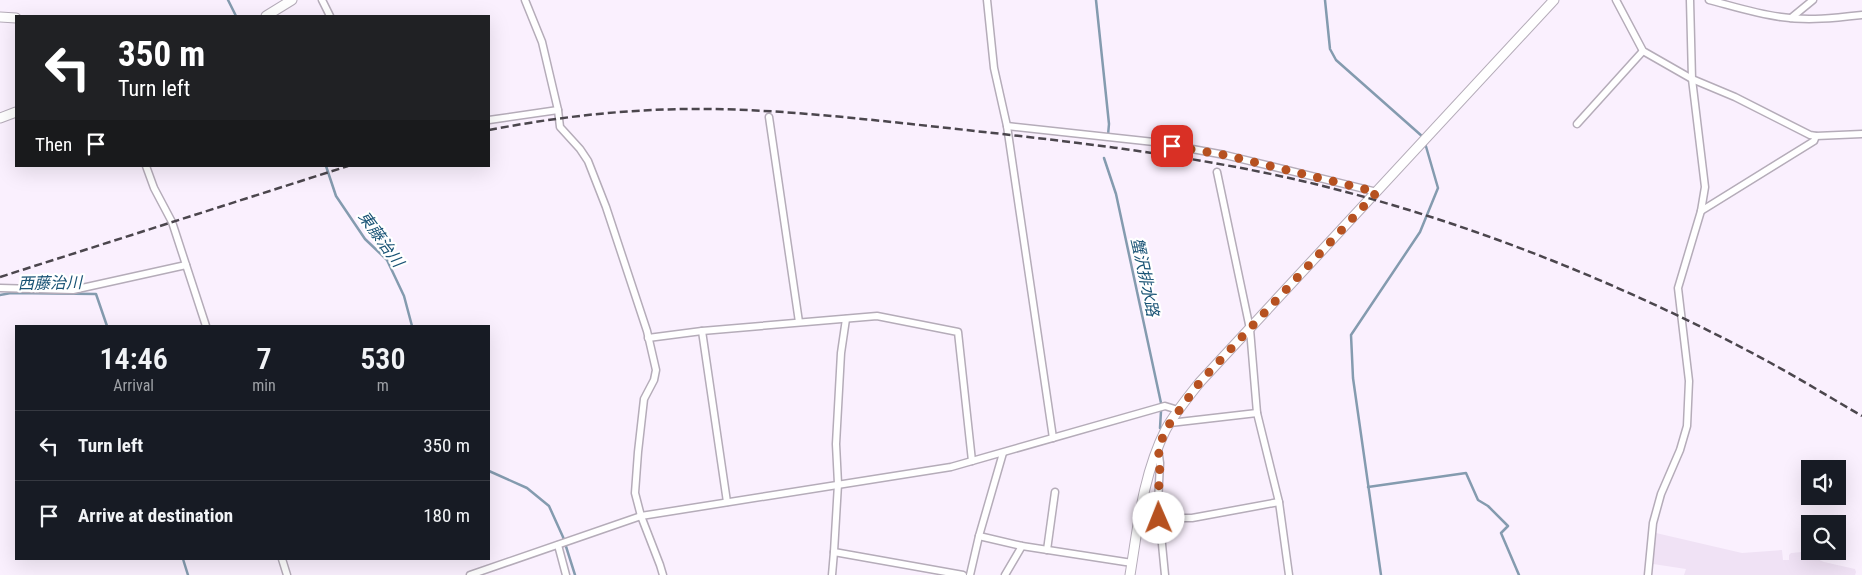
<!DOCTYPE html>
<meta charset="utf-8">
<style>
:root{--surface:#171b24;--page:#20242c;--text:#f1f3f6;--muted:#9ea1a6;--line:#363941}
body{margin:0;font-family:"Roboto Condensed","Noto Sans JP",sans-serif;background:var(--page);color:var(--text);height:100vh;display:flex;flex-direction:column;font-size:19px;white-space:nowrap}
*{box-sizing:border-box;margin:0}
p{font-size:16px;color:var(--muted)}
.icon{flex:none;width:28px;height:28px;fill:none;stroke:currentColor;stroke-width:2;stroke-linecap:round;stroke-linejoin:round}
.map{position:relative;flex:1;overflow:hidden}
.details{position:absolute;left:15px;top:325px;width:475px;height:235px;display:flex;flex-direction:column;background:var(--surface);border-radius:0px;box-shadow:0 5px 20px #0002}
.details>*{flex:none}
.hud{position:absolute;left:15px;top:15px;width:475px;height:152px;border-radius:0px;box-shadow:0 5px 20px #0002;background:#202124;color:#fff;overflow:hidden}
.controls{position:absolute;left:1801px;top:460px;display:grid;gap:10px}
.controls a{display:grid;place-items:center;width:45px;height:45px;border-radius:0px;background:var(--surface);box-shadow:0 5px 20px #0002;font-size:25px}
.pin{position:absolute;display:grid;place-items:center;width:42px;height:42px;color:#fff;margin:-21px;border-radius:10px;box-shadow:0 2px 8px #0006}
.me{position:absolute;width:55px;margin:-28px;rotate:359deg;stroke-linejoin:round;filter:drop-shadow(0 0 4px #0008)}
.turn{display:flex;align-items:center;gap:18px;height:105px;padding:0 20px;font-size:22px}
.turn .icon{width:65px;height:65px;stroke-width:2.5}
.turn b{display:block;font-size:35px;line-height:42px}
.then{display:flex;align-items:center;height:48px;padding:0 20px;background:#0003;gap:10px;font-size:19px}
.eta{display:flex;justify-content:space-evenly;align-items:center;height:85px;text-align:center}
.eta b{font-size:30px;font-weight:600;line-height:35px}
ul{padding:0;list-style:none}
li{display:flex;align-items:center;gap:15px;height:70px;padding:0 20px;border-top:1px solid var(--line)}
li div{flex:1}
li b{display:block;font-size:19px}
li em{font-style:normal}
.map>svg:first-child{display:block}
</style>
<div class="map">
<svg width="1862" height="575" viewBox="0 0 1862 575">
<rect width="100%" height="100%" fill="#faf0fe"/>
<!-- built -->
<path fill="#f0e2f5" d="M1656 533 1742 553 1782 550 1783 560H1789V555L1791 553 1802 552 1824 562 1855 569 1856 572 1855 575H1684L1686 569 1653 564Z"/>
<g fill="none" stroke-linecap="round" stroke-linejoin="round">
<!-- stream -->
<g stroke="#849baf" stroke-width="2.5">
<path d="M228 0 236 16"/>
<path d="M1096 0 1109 124 1108 135"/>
<path d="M1325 0 1330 49 1336 60 1423 137"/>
<path d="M1104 158 1116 194 1161 403"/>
<path d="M326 166 336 196 365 239 387 260 404 296 412 326"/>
<path d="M0 295 11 293 96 294 107 326"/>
<path d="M1160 428 1161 411"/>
<path d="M489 471 527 488 549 506 563 537 575 575"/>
<path d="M1368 487 1466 473 1478 500 1488 506 1508 526 1501 533 1519 575"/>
<path d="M183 559 188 575"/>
<path d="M1381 575 1353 378 1351 335 1420 232 1438 188 1425 143"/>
</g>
<defs>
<g id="street">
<path d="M322 0 330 16"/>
<path d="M525 0 542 42 558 110 560 127 580 149 588 161 606 207 647 331 656 370 654 380 644 399 638 452 635 493 641 516 660 565 663 575"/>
<path d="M987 0 994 68 1007 126 1053 438"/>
<path d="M1616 0 1643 51 1692 79 1735 97 1810 135 1816 136 1862 134"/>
<path d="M1709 0C1732 6 1757 14 1781 17 1808 21 1835 18 1862 15"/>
<path d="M1791 18 1813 0"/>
<path d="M769 117 799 322"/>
<path d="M489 120 558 110"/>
<path d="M1577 124 1643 51"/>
<path d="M1007 126 1154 142 1225 155 1377 192"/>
<path d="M146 166 154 188 172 222 206 326"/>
<path d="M1217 172 1250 329 1257 413 1279 502 1289 575"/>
<path d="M1701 211 1814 141 1816 136"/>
<path d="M0 288 73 290 186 265"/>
<path d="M846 319 841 353 836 444 838 484 834 552 963 575"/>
<path d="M702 331 727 502"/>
<path d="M648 338 702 331 877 316 958 332 972 461"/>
<path d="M1170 423 1257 413"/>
<path d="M1158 448 1160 463 1158 503 1165 575"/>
<path d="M1159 518H1192L1279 502"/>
<path d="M979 536 1022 546 1132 563"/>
<path d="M558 545 566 575"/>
<path d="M1047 550 1055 492"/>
<path d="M282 559 287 575"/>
<path d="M470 575 641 516 951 467 1165 406 1178 410"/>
<path d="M832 575 834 552"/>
<path d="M970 575 979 536 1003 453"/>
<path d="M1005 575 1022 546"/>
<path d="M1648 575 1653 523 1661 494 1680 450 1687 426 1689 381 1678 288 1701 211 1705 187 1692 79 1690 0"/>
</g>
<g id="secondary">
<path d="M266 16 292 0"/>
<path d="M0 17 16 18"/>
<path d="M0 118 16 112"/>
<path d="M1130 575C1138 526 1143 474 1166 429 1175 413 1188 397 1200 382L1554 0"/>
</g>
</defs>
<!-- street casing -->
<use href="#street" stroke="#b5acb9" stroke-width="9"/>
<!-- secondary casing -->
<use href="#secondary" stroke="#b5acb9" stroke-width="11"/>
<!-- street -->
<use href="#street" stroke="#fff" stroke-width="6"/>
<!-- secondary -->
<use href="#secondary" stroke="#fff" stroke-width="9"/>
<!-- rail -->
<g stroke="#4b464d" stroke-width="2.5" stroke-dasharray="8 4" stroke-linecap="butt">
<path d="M489 130C562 116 636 108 710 109 787 110 863 119 939 127 1065 141 1191 154 1315 184 1473 223 1626 285 1769 362 1800 379 1831 398 1862 416"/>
<path d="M0 277 348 166"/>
</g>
</g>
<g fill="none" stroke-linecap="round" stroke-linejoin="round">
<!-- route -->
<path stroke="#b65120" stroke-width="9" stroke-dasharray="0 16.2" d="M1159 518 1158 503 1160 463 1158 447 1170 423 1200 382 1377 192 1225 155 1172 146"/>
</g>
<g text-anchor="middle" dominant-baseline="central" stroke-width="4.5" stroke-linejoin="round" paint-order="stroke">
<!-- water labels -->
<g font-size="16" font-style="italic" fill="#195375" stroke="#fff">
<text transform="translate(381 239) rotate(54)">東藤治川</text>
<text transform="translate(1145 277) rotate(78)">蟹沢排水路</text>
<text transform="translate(50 283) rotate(-1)">西藤治川</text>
</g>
</g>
</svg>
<div class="controls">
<a><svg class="icon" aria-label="sound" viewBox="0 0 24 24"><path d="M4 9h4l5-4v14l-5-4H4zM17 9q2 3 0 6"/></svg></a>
<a><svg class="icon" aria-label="search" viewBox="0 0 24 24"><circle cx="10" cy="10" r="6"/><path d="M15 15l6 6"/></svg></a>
</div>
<div class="pin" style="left:1172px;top:146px;background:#d93025"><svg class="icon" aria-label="arrive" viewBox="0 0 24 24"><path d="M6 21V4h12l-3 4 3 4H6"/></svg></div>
<svg class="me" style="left:1159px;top:518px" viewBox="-20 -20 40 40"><circle r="19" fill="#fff"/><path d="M0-13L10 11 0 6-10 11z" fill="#b65120"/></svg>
<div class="hud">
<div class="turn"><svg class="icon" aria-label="left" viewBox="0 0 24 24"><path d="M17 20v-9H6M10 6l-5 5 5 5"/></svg><div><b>350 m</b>Turn left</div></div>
<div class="then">Then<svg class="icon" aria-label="arrive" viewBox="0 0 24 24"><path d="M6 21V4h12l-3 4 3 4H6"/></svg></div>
</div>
<section class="details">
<div class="eta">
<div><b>14:46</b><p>Arrival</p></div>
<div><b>7</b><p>min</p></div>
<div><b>530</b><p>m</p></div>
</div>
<ul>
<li><svg class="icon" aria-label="left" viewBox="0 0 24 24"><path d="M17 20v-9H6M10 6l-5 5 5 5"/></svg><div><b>Turn left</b></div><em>350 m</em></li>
<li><svg class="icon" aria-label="arrive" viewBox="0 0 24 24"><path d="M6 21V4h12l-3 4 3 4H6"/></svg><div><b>Arrive at destination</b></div><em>180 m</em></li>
</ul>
</section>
</div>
